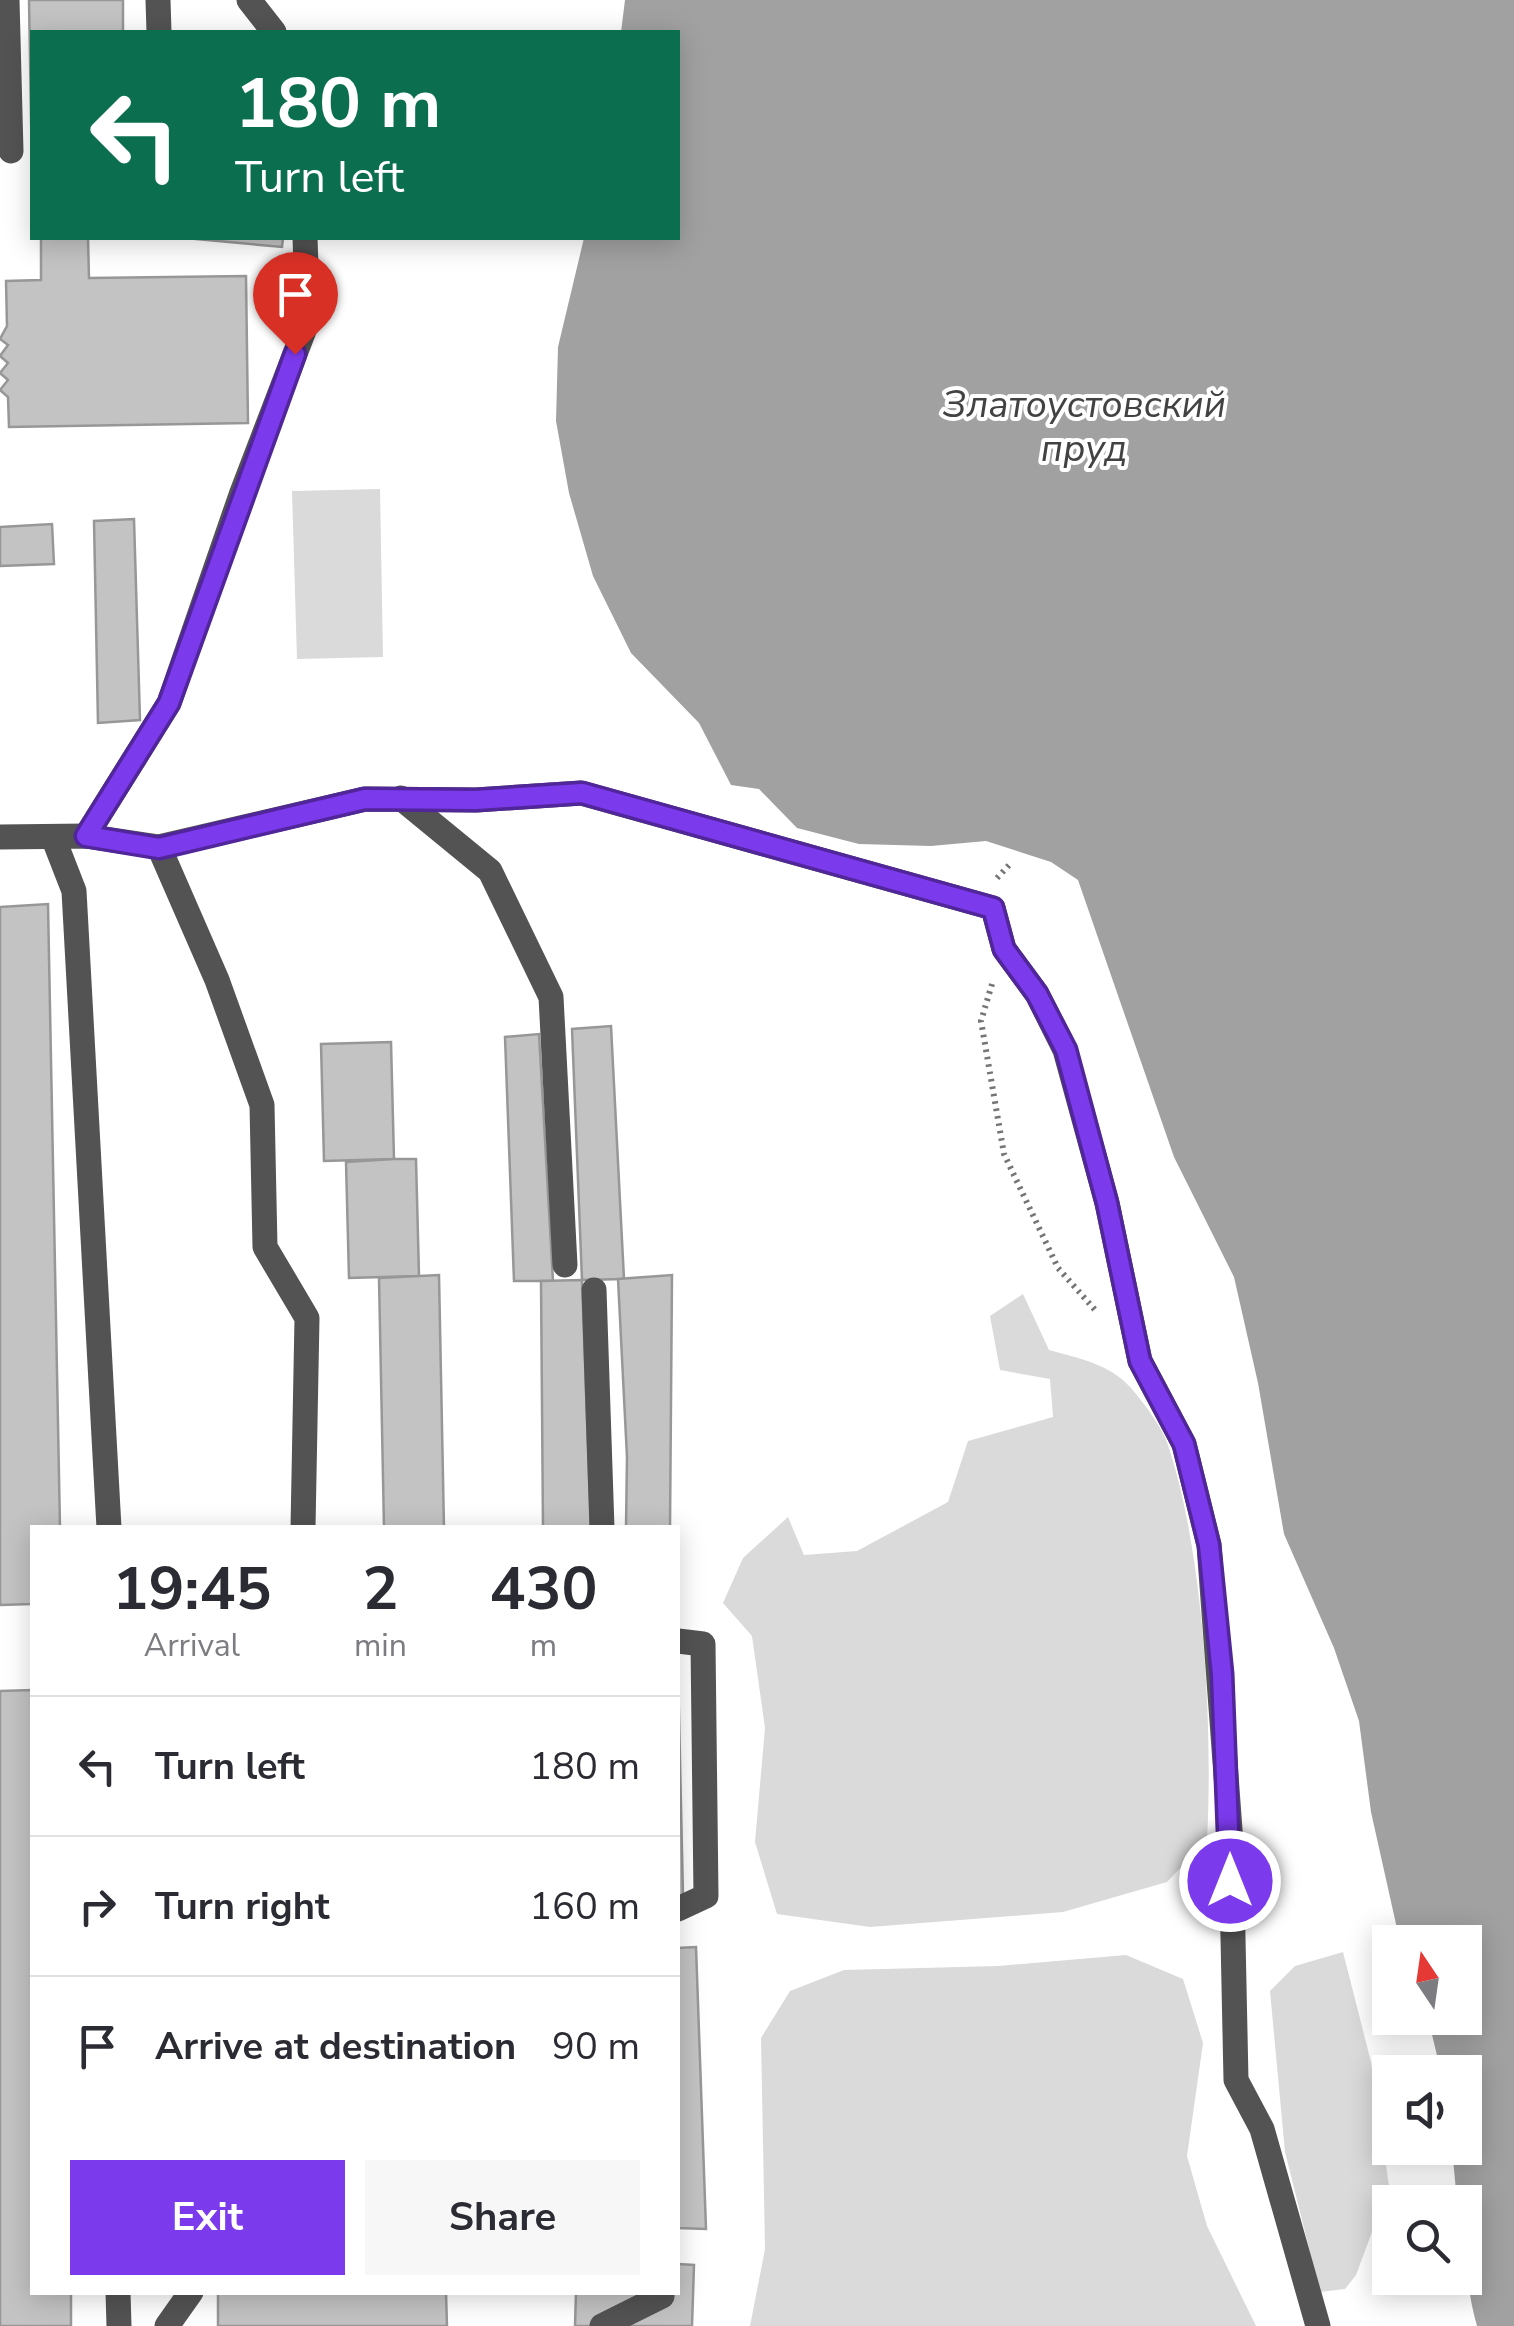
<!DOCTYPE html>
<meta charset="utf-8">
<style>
:root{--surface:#fff;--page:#f7f7f7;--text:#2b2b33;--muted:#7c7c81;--line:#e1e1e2;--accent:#7c3aed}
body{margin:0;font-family:"Nunito Sans",sans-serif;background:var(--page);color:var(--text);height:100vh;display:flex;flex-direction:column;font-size:38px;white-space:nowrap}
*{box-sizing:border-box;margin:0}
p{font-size:32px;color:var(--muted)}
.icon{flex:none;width:55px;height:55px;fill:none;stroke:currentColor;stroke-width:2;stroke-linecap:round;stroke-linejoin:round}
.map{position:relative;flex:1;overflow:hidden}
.drawer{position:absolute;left:30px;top:1525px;width:650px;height:770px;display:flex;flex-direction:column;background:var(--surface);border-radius:0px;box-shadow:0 5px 25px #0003}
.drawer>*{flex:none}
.top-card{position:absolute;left:30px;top:30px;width:650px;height:210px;border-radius:0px;box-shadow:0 5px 25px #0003;background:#0b6e4f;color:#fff;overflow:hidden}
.needle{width:65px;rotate:347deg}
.controls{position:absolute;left:1372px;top:1925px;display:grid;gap:20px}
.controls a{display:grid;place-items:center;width:110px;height:110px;border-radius:0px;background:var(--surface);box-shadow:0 5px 25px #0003;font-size:50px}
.pin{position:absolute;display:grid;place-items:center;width:85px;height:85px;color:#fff;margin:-102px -42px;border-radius:50% 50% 50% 0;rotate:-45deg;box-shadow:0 0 10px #0007}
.pin .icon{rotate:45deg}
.me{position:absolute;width:110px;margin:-55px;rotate:0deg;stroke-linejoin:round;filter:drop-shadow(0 0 8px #0008)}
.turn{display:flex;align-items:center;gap:35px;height:210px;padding:0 40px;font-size:45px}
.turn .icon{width:130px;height:130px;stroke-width:2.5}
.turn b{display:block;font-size:70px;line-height:85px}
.eta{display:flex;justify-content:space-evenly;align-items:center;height:170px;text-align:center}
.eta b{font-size:60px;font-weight:700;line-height:70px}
.primary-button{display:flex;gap:20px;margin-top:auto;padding:20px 40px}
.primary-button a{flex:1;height:115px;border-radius:0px;background:var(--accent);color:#fff;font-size:40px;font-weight:700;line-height:115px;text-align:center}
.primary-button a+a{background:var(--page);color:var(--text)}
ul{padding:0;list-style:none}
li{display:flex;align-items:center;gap:30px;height:140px;padding:0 40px;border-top:2px solid var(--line)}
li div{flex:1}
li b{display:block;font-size:38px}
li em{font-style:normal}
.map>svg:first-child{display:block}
</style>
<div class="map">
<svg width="1514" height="2326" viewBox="0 0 1514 2326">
<rect width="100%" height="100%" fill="#fff"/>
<!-- green -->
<g fill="#dadada">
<path d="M380 489 383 657 297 659 292 491Z"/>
<path d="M1023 1294 1049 1350C1078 1358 1110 1364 1131 1388 1144 1403 1162 1427 1168 1445 1204 1553 1213 1727 1207 1840L1167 1882 1063 1912 870 1927 777 1914 755 1842 765 1728 752 1636 723 1603 743 1558 788 1517 804 1555 857 1551 948 1502 968 1441 1053 1417 1050 1379 1000 1370 990 1316Z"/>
<path d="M1343 1952 1371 2062 1389 2186 1356 2275 1345 2289 1320 2292 1285 2152 1270 1991 1295 1966Z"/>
<path d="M1126 1955 1183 1979 1203 2043 1187 2156 1207 2226 1256 2326H750L765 2249 761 2038 790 1991 844 1970 998 1966Z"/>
</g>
<!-- water -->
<path fill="#a1a1a1" d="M625 0H1514V2326H1477C1465 2284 1465 2246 1465 2202H1457L1452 2148H1465V2072H1441L1428 2018H1465V1942H1400L1371 1812 1359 1721 1334 1648 1284 1534 1258 1383 1234 1277 1174 1157 1078 880 1051 862 986 841 931 846 859 844 797 828 759 789 731 785 699 723 631 653 593 576 569 493 556 421 558 347 584 238H678V32H621Z"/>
<!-- building -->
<g fill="#c3c3c3" stroke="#979797" stroke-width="2.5">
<path d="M29 0H123V32H32V172Z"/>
<path d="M41 238H88L89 278 246 276 248 423 9 427 8 397 0 390 8 380 0 373 8 363 0 356 8 345 0 339 7 326 6 281 41 280Z"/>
<path d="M185 238H283L282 247Z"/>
<path d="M134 519 140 720 98 723 94 521Z"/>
<path d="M52 524 54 564 0 566V527Z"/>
<path d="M48 904 60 1528H32V1604L0 1605V907Z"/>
<path d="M611 1026 624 1279 582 1280 572 1029Z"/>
<path d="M539 1034 553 1281H514L505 1037Z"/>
<path d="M391 1042 394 1159 324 1161 321 1044Z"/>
<path d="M394 1159H416L419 1276 349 1278 346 1162Z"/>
<path d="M439 1275 444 1528H384L379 1278Z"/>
<path d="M672 1275 670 1528H626L627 1457 618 1279Z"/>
<path d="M582 1280 591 1528H543L541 1281Z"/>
<path d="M678 1670 683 1897H678Z"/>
<path d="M32 1690V2292H71V2326H0V1691Z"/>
<path d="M696 1947 706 2229 678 2228V1948Z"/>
<path d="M678 2264 694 2265 692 2326H575L576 2292H678Z"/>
<path d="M218 2292H446L447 2326H218Z"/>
</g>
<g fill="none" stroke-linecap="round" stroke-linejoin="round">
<!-- path -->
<g stroke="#757575" stroke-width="6" stroke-dasharray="2.5 5" stroke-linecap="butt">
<path d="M997 878 1010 864"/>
<path d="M992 984 981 1021 1004 1154 1058 1268 1096 1311"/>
</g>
<!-- minor -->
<g stroke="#535353" stroke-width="25">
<path d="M7 0 11 151"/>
<path d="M158 0 159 32"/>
<path d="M249 0 274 32"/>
<path d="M401 798 490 871 551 997 565 1265"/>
<path d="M86 836 169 703 241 495 308 320 305 238"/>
<path d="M0 837 86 836 159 847 365 799 476 800 581 793 993 908 1004 949 1037 994 1065 1050 1107 1203 1140 1361 1184 1444 1209 1545 1231 1843 1236 2080 1262 2129 1318 2326"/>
<path d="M53 837 74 891 109 1528"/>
<path d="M159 847 217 980 262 1105 265 1247 307 1318 303 1528"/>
<path d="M594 1290 602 1528"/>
<path d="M678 1641 703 1644 706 1896 678 1909"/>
<path d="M118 2292 119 2326"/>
<path d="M167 2326 191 2292"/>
<path d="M602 2326 662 2296"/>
</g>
</g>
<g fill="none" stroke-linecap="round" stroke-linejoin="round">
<defs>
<path id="route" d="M295 354 169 703 86 836 159 848 365 799 476 800 582 793 993 908 1004 949 1037 994 1066 1050 1107 1203 1140 1361 1184 1444 1209 1545 1222 1674 1230 1881"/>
</defs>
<!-- route casing -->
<use href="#route" stroke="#51269a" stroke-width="25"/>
<!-- route -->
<use href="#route" stroke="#7c3aed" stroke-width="18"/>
</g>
<g text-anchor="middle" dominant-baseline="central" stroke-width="8" stroke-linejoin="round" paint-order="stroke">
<!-- water labels -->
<g font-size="38" font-style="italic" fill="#424242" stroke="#fff">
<text x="1084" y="404">Златоустовский<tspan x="1084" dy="44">пруд</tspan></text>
</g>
</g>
</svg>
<div class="controls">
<a><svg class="needle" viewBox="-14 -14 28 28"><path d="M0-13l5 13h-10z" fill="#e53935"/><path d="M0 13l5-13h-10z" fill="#7c7c81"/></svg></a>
<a><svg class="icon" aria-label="sound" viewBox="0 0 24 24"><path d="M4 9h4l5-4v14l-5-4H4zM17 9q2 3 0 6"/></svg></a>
<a><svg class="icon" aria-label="search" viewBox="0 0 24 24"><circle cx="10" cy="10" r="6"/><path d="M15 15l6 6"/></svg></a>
</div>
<div class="pin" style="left:295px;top:354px;background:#d93025"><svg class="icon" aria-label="arrive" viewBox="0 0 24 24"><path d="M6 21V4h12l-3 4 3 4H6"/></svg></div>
<svg class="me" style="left:1230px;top:1881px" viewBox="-20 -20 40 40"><circle r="17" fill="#7c3aed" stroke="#fff" stroke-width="3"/><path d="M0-11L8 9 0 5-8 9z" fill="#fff"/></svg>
<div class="top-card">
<div class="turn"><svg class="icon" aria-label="left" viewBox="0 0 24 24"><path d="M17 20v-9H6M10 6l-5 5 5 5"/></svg><div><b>180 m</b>Turn left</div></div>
</div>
<section class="drawer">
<div class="eta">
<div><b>19:45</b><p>Arrival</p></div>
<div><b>2</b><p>min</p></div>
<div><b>430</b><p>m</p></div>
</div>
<ul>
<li><svg class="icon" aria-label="left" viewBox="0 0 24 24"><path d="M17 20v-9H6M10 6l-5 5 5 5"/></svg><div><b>Turn left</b></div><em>180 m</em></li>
<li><svg class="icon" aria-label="right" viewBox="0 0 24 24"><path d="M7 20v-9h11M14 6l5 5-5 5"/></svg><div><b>Turn right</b></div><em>160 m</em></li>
<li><svg class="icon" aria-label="arrive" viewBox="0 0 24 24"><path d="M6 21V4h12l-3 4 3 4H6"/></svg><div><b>Arrive at destination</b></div><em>90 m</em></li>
</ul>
<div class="primary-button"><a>Exit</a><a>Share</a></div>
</section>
</div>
